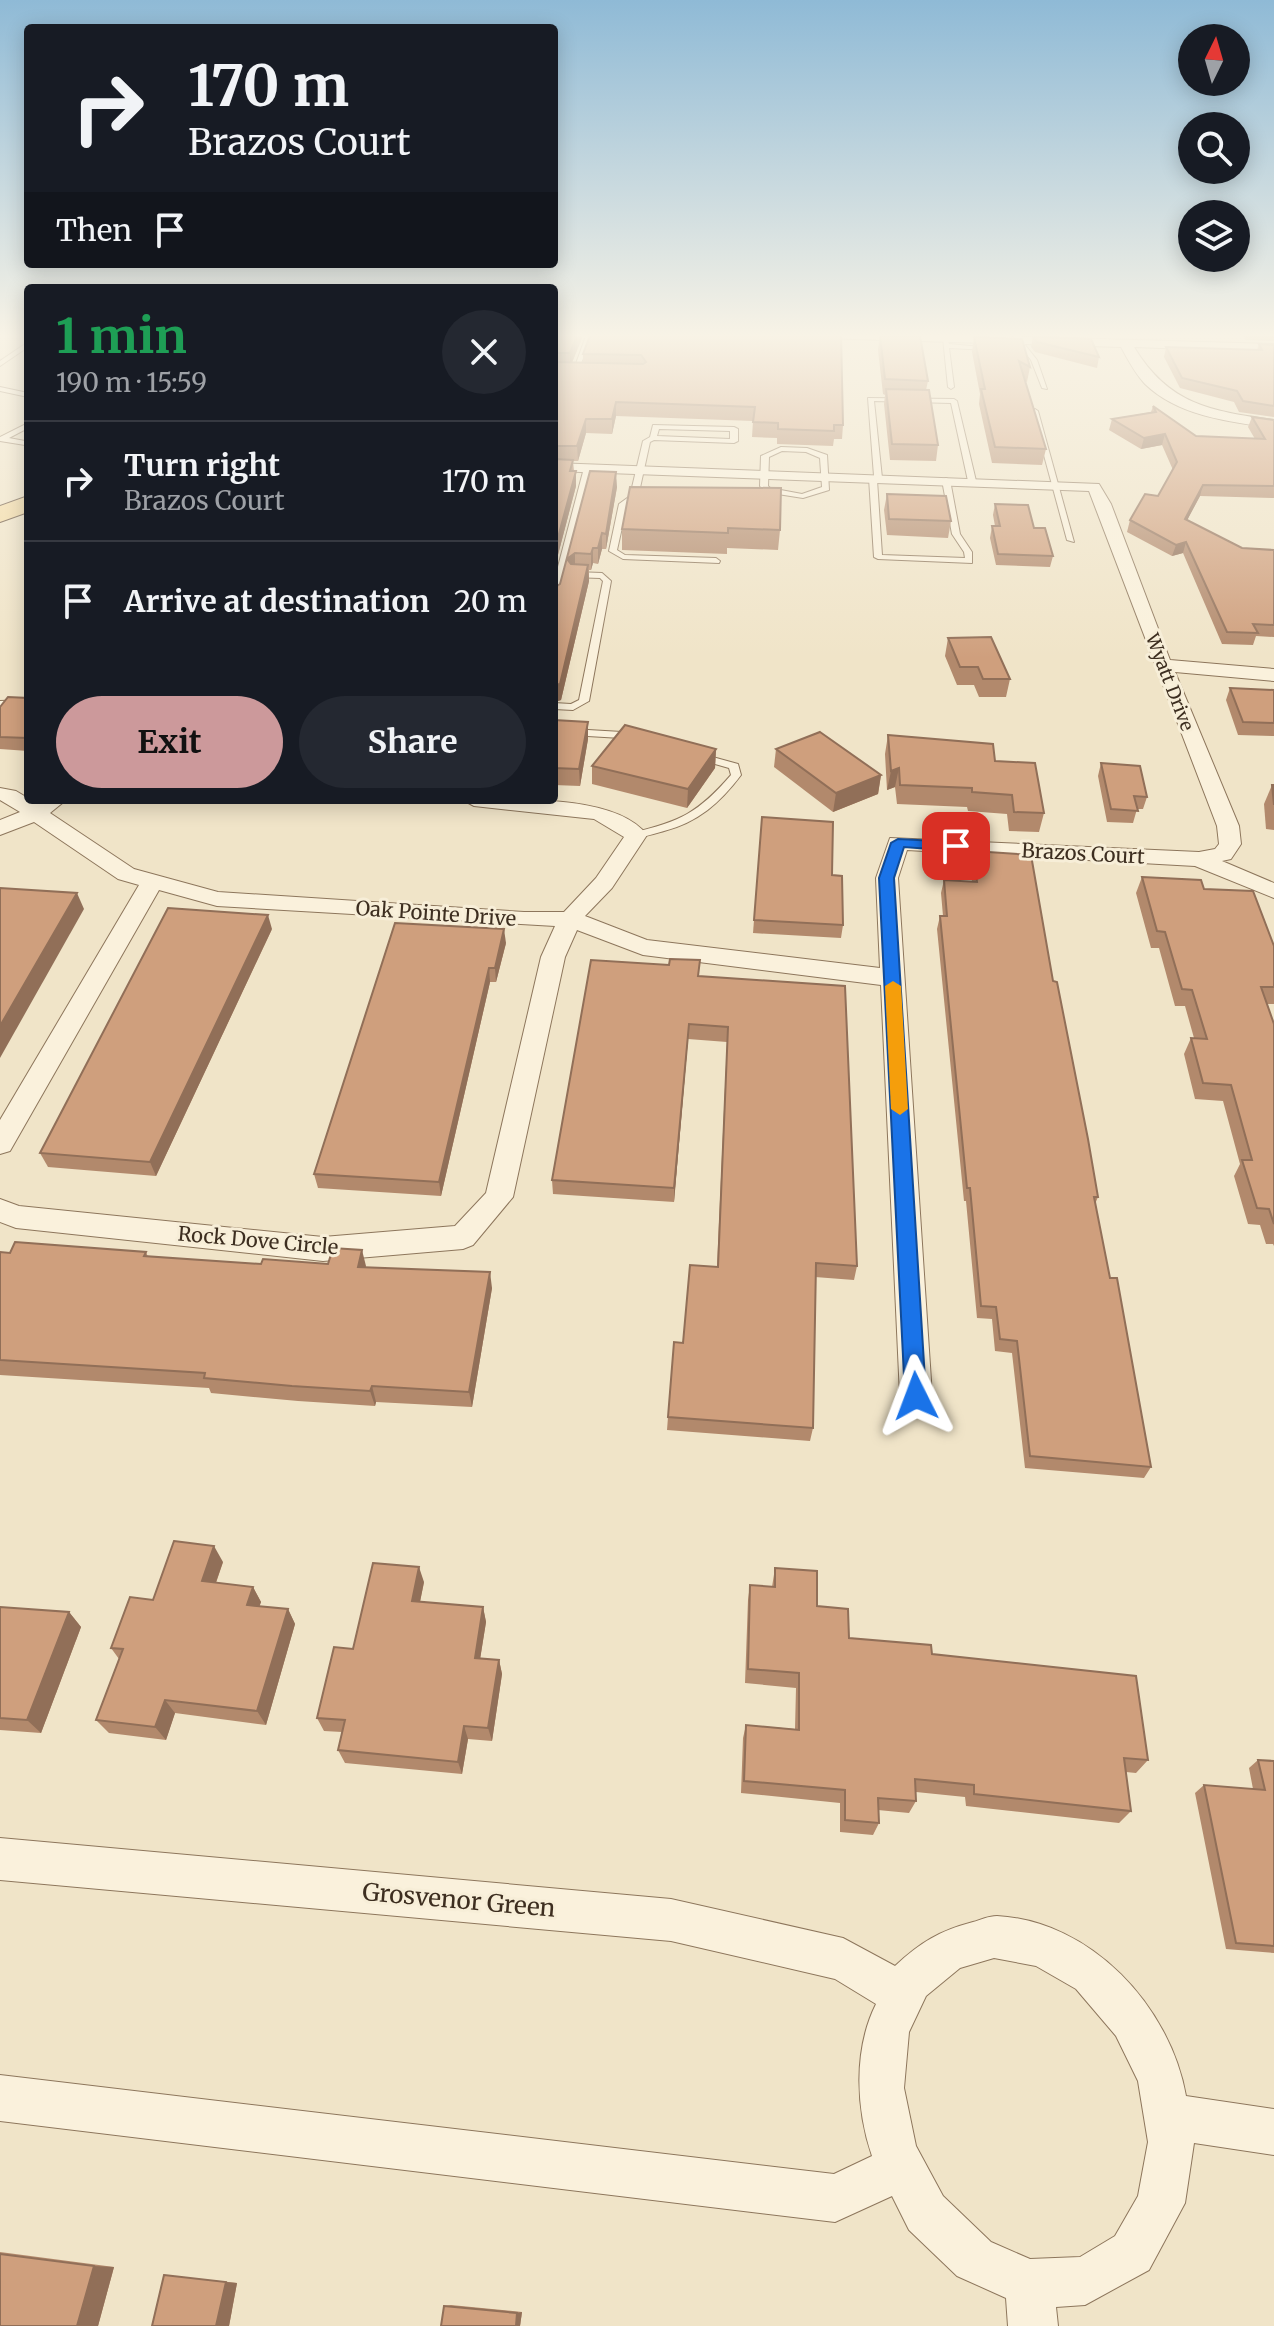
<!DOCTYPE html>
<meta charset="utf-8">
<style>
:root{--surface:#171b24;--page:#242831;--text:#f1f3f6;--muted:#9ea1a6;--line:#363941;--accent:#cc999b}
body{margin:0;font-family:Merriweather,serif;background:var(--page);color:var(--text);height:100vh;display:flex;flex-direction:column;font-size:30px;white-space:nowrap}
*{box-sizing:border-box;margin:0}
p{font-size:26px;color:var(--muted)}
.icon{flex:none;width:44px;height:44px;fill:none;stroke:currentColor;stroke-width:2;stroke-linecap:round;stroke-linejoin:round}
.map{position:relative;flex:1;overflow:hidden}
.panel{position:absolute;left:24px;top:284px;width:534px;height:520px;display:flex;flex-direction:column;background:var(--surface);border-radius:8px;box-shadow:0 4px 20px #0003}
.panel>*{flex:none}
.hud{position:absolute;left:24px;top:24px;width:534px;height:244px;border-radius:8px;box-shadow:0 4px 20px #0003;background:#171b24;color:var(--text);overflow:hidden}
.needle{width:52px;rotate:5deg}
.tools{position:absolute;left:1178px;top:24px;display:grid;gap:16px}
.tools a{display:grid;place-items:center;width:72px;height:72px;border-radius:50%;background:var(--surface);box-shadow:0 4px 20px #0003;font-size:40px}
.pin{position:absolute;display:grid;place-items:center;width:68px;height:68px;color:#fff;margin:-34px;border-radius:16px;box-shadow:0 4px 12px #0006}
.me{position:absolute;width:88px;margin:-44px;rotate:357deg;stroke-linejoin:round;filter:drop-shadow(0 0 6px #0008)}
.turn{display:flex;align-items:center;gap:28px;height:168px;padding:0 32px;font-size:36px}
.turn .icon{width:104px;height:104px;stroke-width:2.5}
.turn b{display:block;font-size:56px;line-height:68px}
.then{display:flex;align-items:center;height:76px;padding:0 32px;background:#0003;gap:16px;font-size:30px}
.round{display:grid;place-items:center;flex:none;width:84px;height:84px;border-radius:42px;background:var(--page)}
.summary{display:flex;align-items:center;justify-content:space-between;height:136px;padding:0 32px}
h1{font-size:48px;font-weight:700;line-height:60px;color:#1e9e55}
.action{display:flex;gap:16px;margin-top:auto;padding:16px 32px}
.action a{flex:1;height:92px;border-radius:48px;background:var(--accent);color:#111;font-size:32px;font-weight:700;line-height:92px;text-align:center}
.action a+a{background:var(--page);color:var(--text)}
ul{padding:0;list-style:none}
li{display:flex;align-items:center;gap:24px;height:120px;padding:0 32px;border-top:2px solid var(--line)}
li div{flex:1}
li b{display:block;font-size:30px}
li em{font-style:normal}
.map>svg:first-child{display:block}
</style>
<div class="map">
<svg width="1274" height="2326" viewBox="0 0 1274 2326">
<rect width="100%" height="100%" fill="#f0e4c8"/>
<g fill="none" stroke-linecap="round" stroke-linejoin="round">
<defs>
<g id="service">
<path d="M587 333H593L578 371 573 372Z"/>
<path d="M1016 333H1022V341L1037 360 1047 389 1042 388 1031 360 1016 341Z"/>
<path d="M943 338H947L949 344 992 348 989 350 949 348 954 387 951 389 948 387Z"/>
<path d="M28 342V347L0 366V361Z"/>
<path d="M0 387 28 393V397L0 391Z"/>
<path d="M868 398 954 399 957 401 976 481 972 483 968 481 951 403 874 401 882 478 877 480 882 555 965 558 964 552 952 534 942 480 946 478 950 480 960 534 972 552V563L878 559 874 557 869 478 874 476Z"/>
<path d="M1035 409 1038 411 1074 542 1067 540 1032 411Z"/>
<path d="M28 423V428L9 438 25 441V445L0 441V437Z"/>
<path d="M653 425 734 427 738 429V441L734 443 654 440 650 442 638 497 627 505 617 550 625 555 716 558 720 561 719 563 623 559 609 551 619 504 630 496 643 441 650 437ZM659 429 730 431V439L657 436Z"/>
<path d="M781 447 807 448 827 455 829 490 803 498 765 492 760 486 761 456ZM782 451 806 452 820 458 822 487 802 494 770 488 768 486 769 457Z"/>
<path d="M588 466 592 468 558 599 554 602V582L584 468Z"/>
<path d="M575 572 602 573 611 581 589 701 573 710 554 709V703L571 704 579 700 603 581 600 578 572 577 571 575Z"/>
<path d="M28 700V706L0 707V701Z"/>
<path d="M554 728 622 732 641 739 636 742 621 738 554 734Z"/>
<path d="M698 753 738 764 741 775C720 803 698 822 664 831 654 834 643 838 632 837V833C681 821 698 813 731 775L729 768 694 758 693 756Z"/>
</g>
<g id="minor">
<path d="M782 333H897L1274 344V352L1134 347C1169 405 1211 411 1274 420V428C1230 422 1178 416 1145 384 1135 373 1128 360 1121 347L788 337Z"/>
<path d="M554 463 1099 484 1111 504 1170 660 1274 669V681L1175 672 1239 826 1241 844 1231 859 1222 861 1274 883V898L1195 866 907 850 898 878 932 1396 927 1406 916 1410 905 1406 900 1396 881 985 643 955 577 930 565 957 513 1197 473 1245 463 1249 323 1261 16 1228 0 1222V1199L19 1206 323 1237 455 1226 486 1193 541 957 555 926 217 906 159 890 10 1151 0 1154V1120L139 885 118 879 34 822 0 835V820L20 812 0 800V788L16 791 36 803 41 800H66L50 813 134 869 218 892 524 912H564L596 878 624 837 594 819 474 806 463 800C512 800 615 793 647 835L612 888 585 916 647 940 880 968 876 878 890 838 1199 852 1215 849 1219 844 1217 826 1089 491 554 471Z"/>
<path d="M0 1838 671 1899 843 1938 895 1966C921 1942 939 1931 973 1922 980 1920 989 1916 997 1916 1091 1921 1170 2006 1186 2096L1274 2109V2155L1194 2143 1185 2203 1149 2270 1085 2305 1056 2307 1058 2326H1008L1006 2298 957 2276 909 2230 892 2196 835 2222 0 2121V2075L834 2174 872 2156C856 2109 853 2050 876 2004L835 1979 671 1941 0 1880ZM994 1958 1036 1966 1076 1989 1116 2036 1138 2081 1148 2142 1138 2196 1115 2236 1080 2257 1030 2259 991 2242 943 2196 916 2146 904 2088 909 2032 926 1996 960 1968Z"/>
</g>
<path id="primary" d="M28 496V512L0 522V506Z"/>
</defs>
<!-- service casing -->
<use href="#service" stroke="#8d765c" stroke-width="2"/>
<!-- minor casing -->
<use href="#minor" stroke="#8d765c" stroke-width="2"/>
<!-- primary casing -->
<use href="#primary" stroke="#5b4430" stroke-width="2"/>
<!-- service -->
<use href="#service" fill="#faf1dc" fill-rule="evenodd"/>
<!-- minor -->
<use href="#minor" fill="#faf1dc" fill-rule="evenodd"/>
<!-- primary -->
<use href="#primary" fill="#f3d9a0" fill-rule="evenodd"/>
</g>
<!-- wall -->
<g fill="#b2896c">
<path d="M554 333H581L582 338 572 363H583V354L591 333 843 425 842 439H834L833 446 777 444V438L752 437 753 421 616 416 612 434 586 433 578 461H573L574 471H576V486L554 570Z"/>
<path d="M1024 333H1084L1083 335 1025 334Z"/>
<path d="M1241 333H1274V341L1246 340Z"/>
<path d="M880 335 928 381 926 390 938 445 936 461 890 460 884 404 885 395 883 394 878 350Z"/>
<path d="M974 337 1030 367 1027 382 1025 381 1046 449 1042 465 992 463 979 404 980 394 972 352Z"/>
<path d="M1033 337 1099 357 1097 368 1035 352 1031 347Z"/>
<path d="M1259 344 1274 345V417L1239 412 1234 402 1180 388 1164 357 1166 347 1257 350Z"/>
<path d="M1153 406 1196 436 1255 439 1248 427 1252 417 1274 420V498L1200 496 1187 520 1242 548 1274 550V637L1256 636 1253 645 1222 644 1183 553 1172 556 1127 532 1130 520 1158 496 1173 470 1162 445 1141 449 1109 430 1112 419 1151 412Z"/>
<path d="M590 471 617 487 606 549H602L598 564 593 563 591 570H589V581L561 700 558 701V712L557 720 588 739 580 786 554 785V588L560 584Z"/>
<path d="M630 487 780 530 778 550 727 548V554L622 550V529Z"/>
<path d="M887 494 951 521 948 538 887 535 884 510Z"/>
<path d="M995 504 1034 528 1053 556 1050 567 996 565 990 538 992 526H995L993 515Z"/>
<path d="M948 638 1010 679 1006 697H979L974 685H957L945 656Z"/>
<path d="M1230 688 1274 690V736L1238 735 1226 700Z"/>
<path d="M28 698V751L0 749V707Z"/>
<path d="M888 735 995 761 1044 813 1039 832 1009 831 1007 814 968 811 967 807 897 804 895 787 887 790 885 754Z"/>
<path d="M716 749 715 768 687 808 592 784V766Z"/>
<path d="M776 749 881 775 878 794 833 812 774 767Z"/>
<path d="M1101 763 1147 797 1143 809H1137L1133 823 1107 822 1098 776Z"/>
<path d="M1272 785H1274V830L1266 829 1264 804Z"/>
<path d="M762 817 832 875 843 925 841 938 753 933Z"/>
<path d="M973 851 1053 981 1098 1197 1095 1204 1110 1278 1151 1467 1144 1478 1025 1468 1012 1353 995 1351 992 1319 977 1318 966 1201H964L937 929 940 916H943L941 893 944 880 972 882 970 864Z"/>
<path d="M1142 877 1204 889 1274 946V1004H1267L1274 1024V1246L1273 1244H1266L1260 1225 1248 1224 1234 1176 1240 1164 1223 1101 1195 1099 1184 1054 1191 1038H1194L1185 1006H1175L1159 948H1151L1136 893Z"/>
<path d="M272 929 156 1176 48 1167 40 1153Z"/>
<path d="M506 943 496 982H490L441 1196 318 1188 314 1174Z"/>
<path d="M669 965 699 976 845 986 857 1266 854 1280 815 1277 813 1428 810 1441 667 1430 668 1417 683 1343 717 1267 727 1042 688 1039 674 1202 553 1194 552 1180Z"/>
<path d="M0 1252H146L148 1257 261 1264 366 1267 492 1288 472 1407 376 1402 375 1406 298 1401 211 1393 209 1388 0 1375Z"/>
<path d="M223 1562 216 1583 253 1587 261 1602 259 1606 288 1609 295 1624 266 1725 175 1713 166 1740 109 1733 96 1720 119 1659 111 1648 153 1600Z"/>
<path d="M775 1568 817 1606 849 1638 932 1654 1148 1760 1136 1773 1126 1772 1131 1811 1119 1823 966 1806 965 1797 916 1792V1801L909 1813 878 1810 879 1823 873 1835 840 1832V1803L741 1793 743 1738 746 1725 795 1729 796 1688 745 1683 748 1600 750 1585 772 1587Z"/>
<path d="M424 1582 420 1602 483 1607 486 1622 480 1659 499 1660 502 1674 492 1741 468 1739 462 1774 345 1763 338 1750 342 1732 324 1731 317 1718 353 1649Z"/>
<path d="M0 1607 69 1612 81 1627 41 1733 0 1730Z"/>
<path d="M1258 1760 1274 1761V1953L1226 1949 1195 1793 1204 1785 1253 1789 1249 1768Z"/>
<path d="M0 2252 114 2267 98 2326H0Z"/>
<path d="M164 2275 237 2283 229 2326Z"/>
<path d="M451 2305 522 2312 520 2326H441L444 2306Z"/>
</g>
<!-- shaded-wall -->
<g fill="#916f58">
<path d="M578 333H581L582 338 570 367V353Z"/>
<path d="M616 402V416L612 434V419Z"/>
<path d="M586 419V433L578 461 577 446Z"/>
<path d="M1165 434 1162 445 1141 449 1144 438Z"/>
<path d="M576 471V486L554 570V552Z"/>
<path d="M616 472 617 487 606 549V534Z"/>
<path d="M1203 485 1200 496 1182 530 1185 519Z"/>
<path d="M602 533V549L598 564V548Z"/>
<path d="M1186 542 1183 553 1172 556 1176 545Z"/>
<path d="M593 548V563L591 570V554Z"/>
<path d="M575 553V569L567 559Z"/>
<path d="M588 565 589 581 561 700 558 701V712L555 725 554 726V685Z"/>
<path d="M588 722V739L580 786 579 769Z"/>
<path d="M716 749 715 768 687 808 688 789Z"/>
<path d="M899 768 895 787 887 790 891 771Z"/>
<path d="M881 775 878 794 833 812 836 793Z"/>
<path d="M77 893 84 909 0 1058V1026Z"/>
<path d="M268 915 272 929 156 1176 150 1162Z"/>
<path d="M504 929 506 943 496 982 495 968Z"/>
<path d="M489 968 490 982 441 1196 439 1182Z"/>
<path d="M689 1024 688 1039 674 1202V1188Z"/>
<path d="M362 1250 366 1266 362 1282 358 1267Z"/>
<path d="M490 1272 492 1288 472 1407 469 1392Z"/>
<path d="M372 1386 376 1402 375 1406 370 1391Z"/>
<path d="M214 1546 223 1562 211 1596 202 1581Z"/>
<path d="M419 1567 424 1582 417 1616 412 1601Z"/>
<path d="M253 1587 261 1602 255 1620 247 1605Z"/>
<path d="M483 1607 486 1622 478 1672 475 1658Z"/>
<path d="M288 1609 295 1624 266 1725 257 1711Z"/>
<path d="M69 1612 81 1627 41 1733 27 1720Z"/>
<path d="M499 1660 502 1674 492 1741 488 1728Z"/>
<path d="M165 1700 175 1713 166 1740 155 1727Z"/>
<path d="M464 1726 468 1739 462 1774 458 1762Z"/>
<path d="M94 2266 114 2267 98 2326H77Z"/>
<path d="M226 2282 237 2283 229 2326H216Z"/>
<path d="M522 2312 520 2326H516L517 2313Z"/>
</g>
<!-- building -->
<g fill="#cf9f7d" stroke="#916f58" stroke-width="2">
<path d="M554 333H578L570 353H554Z"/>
<path d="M591 333H841L843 425H834V431L778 429V423L753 422 755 407 616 402 612 419H586L577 446H554L555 427H554V362L643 364 646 362 641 355 583 354Z"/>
<path d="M880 335 920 336 928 381 885 379Z"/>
<path d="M974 337 1022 339 1030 367 1019 361 1046 449 995 447 981 389H985Z"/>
<path d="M1033 337 1091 339 1099 357 1037 342Z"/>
<path d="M1259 344 1274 345V406L1243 401 1237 391 1182 378 1166 347 1262 350Z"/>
<path d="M886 389 929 390 938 445 892 444Z"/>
<path d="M1153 406 1196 436 1265 439 1252 417 1274 420V486L1203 485 1185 519 1242 548 1274 550V625L1253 624 1258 633 1227 632 1186 542 1176 545 1130 520 1145 494 1158 496 1177 462 1165 434 1144 438 1112 419 1156 412Z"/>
<path d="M554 459 573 460 570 471H576L554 552Z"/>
<path d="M590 471 616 472 606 534 602 533 598 548H593L591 554 575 553 567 559 571 564 588 565 560 684 554 685V588L560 584Z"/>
<path d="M630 487 781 488 780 530 728 528V533L622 529Z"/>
<path d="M887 494 946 496 951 521 889 519Z"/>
<path d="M995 504 1028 505 1034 528H1045L1053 556 998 554 992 526H1000Z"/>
<path d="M991 637 1010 679H983L978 667H960L948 638Z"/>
<path d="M1230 688 1274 690V723L1243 722Z"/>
<path d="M554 695 558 696 554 709Z"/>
<path d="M8 697 28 698V738L0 737V707Z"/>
<path d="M554 720 588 722 579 769 554 768Z"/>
<path d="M625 725 716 749 688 789 592 766Z"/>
<path d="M820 732 881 775 836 793 776 749Z"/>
<path d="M888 735 993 744 995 761 1035 763 1044 813 1014 812 1012 795 972 792V788L900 785 899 768 891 771Z"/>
<path d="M1101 763 1140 766 1147 797 1134 796 1138 811 1111 809Z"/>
<path d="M1272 785H1274V805Z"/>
<path d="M762 817 833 822 832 875 842 876 843 925 754 920Z"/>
<path d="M973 851 1031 855 1053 981 1057 982 1088 1139 1098 1197H1094L1110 1278H1117L1151 1467 1030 1456 1017 1341 1000 1339 996 1307 981 1306 970 1188H967L940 916H947L944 880 977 882Z"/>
<path d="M1142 877 1201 880 1204 889 1253 891 1274 946V987H1261L1274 1024V1224L1269 1209 1257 1208 1242 1160H1252L1231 1085 1203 1083 1191 1038 1207 1039 1192 990 1182 989 1165 932 1157 931Z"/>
<path d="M0 888 77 893 0 1026Z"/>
<path d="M168 908 268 915 150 1162 40 1153Z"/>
<path d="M395 923 504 929 495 968H489L439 1182 314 1174Z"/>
<path d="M670 959 700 960 698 976 845 986 857 1266 816 1263 813 1428 668 1417 674 1342 683 1343 690 1265 718 1267 728 1027 689 1024 674 1188 552 1180 591 960 669 965Z"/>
<path d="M15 1242 146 1252 144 1256 261 1264 263 1259 328 1264 333 1248 362 1250 358 1267 490 1272 469 1392 372 1386 370 1391 292 1386 204 1378 205 1373 0 1360V1252L10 1253Z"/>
<path d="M174 1541 214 1546 202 1581 253 1587 247 1605 288 1609 257 1711 165 1700 155 1727 96 1720 123 1649 111 1648 130 1597 153 1600Z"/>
<path d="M373 1563 419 1567 412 1601 483 1607 475 1658 499 1660 488 1728 464 1726 458 1762 338 1750 345 1720 317 1718 334 1647 353 1649Z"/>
<path d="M775 1568 817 1571V1606L848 1609 849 1638 931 1645 932 1654 1136 1676 1148 1760 1124 1758 1131 1811 974 1794V1785L915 1779 916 1801 878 1798 879 1823 845 1820V1790L744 1781 746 1725 799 1730V1673L748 1669 750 1585 775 1587Z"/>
<path d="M0 1607 69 1612 27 1720 0 1718Z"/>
<path d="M1258 1760 1274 1761V1946L1236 1943 1204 1785 1265 1790Z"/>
<path d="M0 2254 94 2266 77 2326H0Z"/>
<path d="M164 2275 226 2282 216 2326H152Z"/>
<path d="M444 2306 517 2313 516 2326H441Z"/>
</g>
<!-- sky -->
<linearGradient id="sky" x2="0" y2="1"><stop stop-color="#8fbad6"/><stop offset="0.51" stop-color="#f8f3e6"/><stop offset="1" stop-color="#f8f3e6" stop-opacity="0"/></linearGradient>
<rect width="1274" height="658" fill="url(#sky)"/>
<!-- route -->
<path fill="#1a73e8" stroke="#114b97" stroke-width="2" d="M898 839 956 842 963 846 956 851 904 847 894 878 926 1396 923 1402 916 1405 908 1402 905 1396 879 878 891 843Z"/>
<!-- slow -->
<path fill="#f59e0b" d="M893 981 901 986 908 1109 900 1115 891 1109 885 986Z"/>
<g text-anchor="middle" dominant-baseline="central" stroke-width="6" stroke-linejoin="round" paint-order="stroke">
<!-- far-street labels -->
<g font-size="18" fill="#3d2e20" stroke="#f7eed8">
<text transform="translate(1170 682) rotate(69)">Wyatt Drive</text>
</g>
<!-- street labels -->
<g font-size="20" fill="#3d2e20" stroke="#f7eed8">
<text transform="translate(1083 853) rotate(3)">Brazos Court</text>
<text transform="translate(436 913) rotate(4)">Oak Pointe Drive</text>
<text transform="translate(258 1240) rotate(5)">Rock Dove Circle</text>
</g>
<!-- near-street labels -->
<g font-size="24" fill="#3d2e20" stroke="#f7eed8">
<text transform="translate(459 1900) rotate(5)">Grosvenor Green</text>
</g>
</g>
</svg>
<div class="tools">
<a><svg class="needle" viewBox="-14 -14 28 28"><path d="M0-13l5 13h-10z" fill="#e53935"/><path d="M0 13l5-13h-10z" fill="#9ea1a6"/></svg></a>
<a><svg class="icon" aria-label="search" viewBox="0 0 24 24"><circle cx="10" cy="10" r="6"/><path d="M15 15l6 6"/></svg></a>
<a><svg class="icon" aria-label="layers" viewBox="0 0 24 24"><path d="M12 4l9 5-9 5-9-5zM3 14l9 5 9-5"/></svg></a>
</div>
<div class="pin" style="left:956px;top:846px;background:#d93025"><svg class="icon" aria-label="arrive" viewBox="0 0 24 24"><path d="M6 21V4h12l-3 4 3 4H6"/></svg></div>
<svg class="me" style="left:916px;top:1396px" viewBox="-20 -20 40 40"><path d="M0-17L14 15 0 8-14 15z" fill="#1a73e8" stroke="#fff" stroke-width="4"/></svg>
<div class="hud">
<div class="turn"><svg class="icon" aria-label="right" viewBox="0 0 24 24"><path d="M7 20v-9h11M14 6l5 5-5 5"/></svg><div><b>170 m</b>Brazos Court</div></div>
<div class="then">Then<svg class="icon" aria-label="arrive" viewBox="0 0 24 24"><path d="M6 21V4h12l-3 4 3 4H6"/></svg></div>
</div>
<section class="panel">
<div class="summary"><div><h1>1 min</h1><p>190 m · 15:59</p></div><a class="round"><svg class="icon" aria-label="close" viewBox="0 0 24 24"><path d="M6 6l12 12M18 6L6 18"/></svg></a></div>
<ul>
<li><svg class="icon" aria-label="right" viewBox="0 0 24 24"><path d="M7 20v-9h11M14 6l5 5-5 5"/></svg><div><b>Turn right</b><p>Brazos Court</p></div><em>170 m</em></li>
<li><svg class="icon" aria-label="arrive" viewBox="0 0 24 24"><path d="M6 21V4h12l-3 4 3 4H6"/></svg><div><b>Arrive at destination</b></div><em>20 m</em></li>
</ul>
<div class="action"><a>Exit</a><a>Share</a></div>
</section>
</div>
